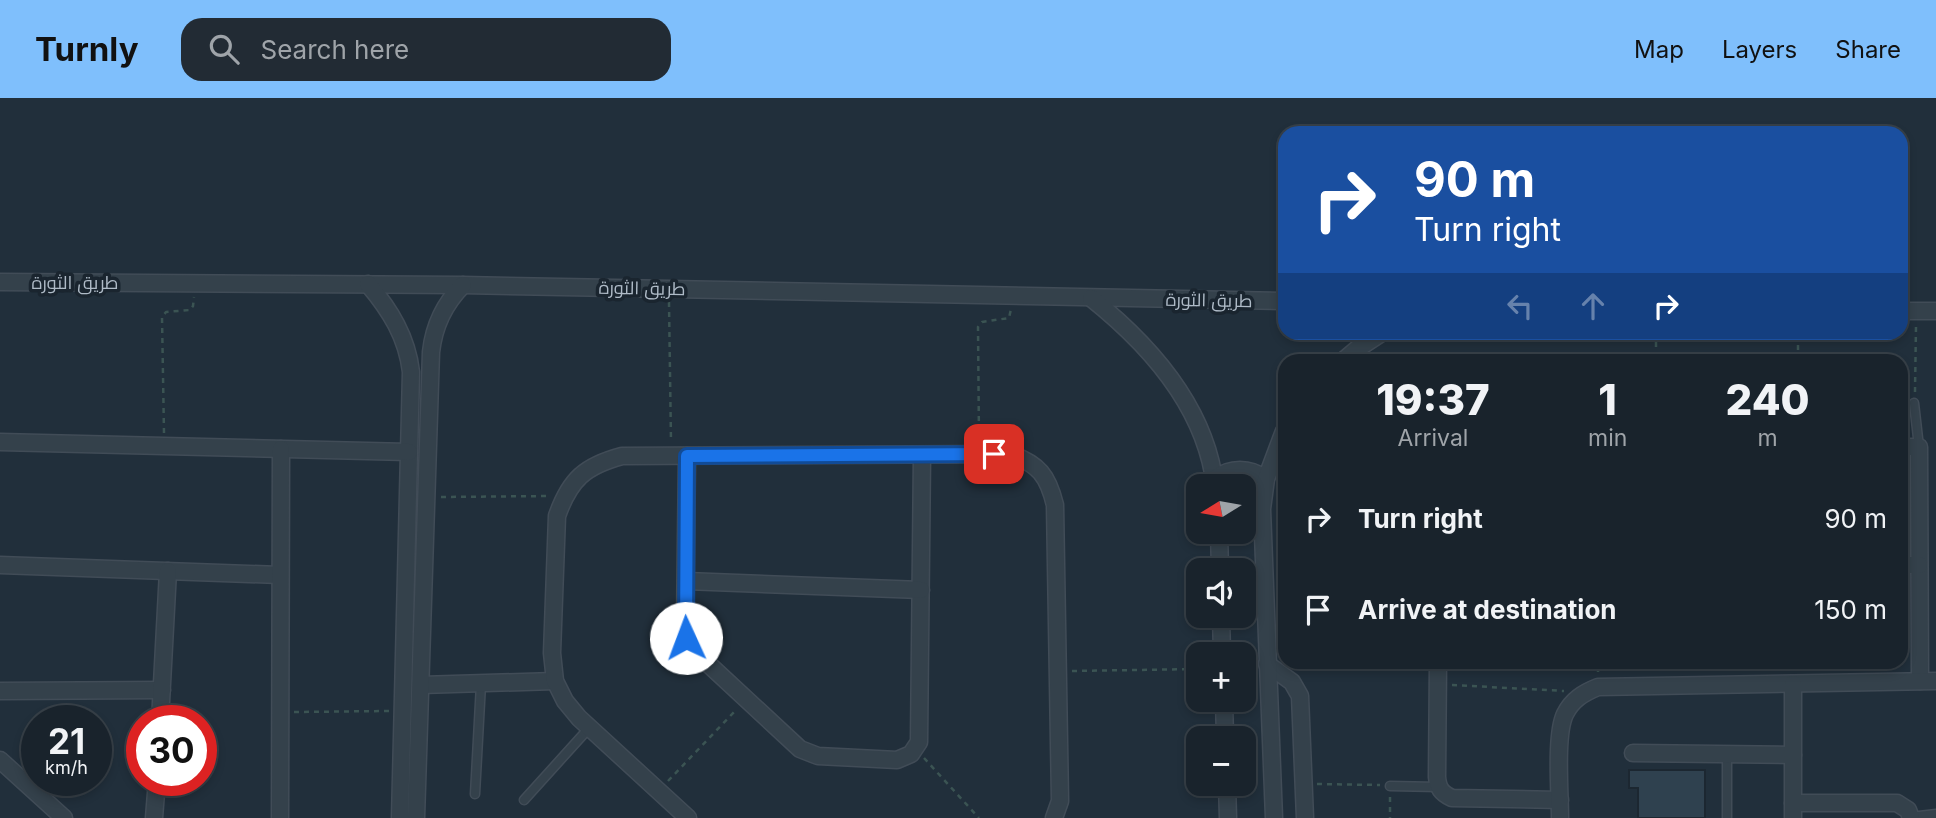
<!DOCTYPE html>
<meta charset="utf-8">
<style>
:root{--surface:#19232c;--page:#222b34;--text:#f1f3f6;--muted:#9fa4a9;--line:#374048;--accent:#7fbffc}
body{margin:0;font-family:Inter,Cairo,sans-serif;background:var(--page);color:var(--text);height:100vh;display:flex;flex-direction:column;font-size:26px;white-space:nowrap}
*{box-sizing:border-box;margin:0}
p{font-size:23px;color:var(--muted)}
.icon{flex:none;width:38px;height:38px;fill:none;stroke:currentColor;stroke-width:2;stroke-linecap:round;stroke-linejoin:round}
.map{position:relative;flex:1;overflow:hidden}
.drawer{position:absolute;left:1278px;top:256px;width:630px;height:315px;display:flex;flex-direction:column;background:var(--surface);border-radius:21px;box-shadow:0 4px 10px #0003,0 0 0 2px var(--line)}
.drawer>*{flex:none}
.top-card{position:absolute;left:1278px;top:28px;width:630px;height:214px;border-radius:21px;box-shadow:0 4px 10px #0003,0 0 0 2px var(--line);background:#1a4fa0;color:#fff;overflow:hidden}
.needle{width:46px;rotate:259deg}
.controls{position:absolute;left:1186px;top:376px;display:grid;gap:14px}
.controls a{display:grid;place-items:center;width:70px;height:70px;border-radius:14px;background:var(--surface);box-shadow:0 4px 10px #0003,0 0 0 2px var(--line);font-size:35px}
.speed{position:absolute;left:21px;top:607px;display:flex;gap:14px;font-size:35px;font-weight:700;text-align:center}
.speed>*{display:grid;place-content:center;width:91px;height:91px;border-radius:50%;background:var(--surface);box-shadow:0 4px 10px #0003,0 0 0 2px var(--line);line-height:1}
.speed small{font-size:18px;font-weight:400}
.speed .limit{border:10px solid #d22;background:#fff;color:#111}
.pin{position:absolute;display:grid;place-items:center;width:60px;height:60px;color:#fff;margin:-30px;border-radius:14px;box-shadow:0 4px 10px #0006}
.me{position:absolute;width:77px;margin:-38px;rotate:358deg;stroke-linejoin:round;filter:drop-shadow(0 0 5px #0008)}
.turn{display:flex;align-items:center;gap:24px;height:147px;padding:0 21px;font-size:32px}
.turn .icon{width:91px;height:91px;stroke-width:2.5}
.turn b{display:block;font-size:49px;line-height:60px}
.lanes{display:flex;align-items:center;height:66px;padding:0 21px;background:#0003;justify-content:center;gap:35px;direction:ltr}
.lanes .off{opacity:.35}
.eta{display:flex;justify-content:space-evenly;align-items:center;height:119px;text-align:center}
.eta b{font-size:42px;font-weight:800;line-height:49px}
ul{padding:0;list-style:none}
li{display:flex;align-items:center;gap:21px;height:91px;padding:0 21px}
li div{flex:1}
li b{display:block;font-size:26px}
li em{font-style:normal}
header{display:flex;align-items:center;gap:42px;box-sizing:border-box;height:98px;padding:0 35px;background:var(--accent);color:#111}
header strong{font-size:33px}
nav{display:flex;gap:38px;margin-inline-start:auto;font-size:24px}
.search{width:490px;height:63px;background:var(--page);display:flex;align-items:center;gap:18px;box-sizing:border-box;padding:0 24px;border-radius:21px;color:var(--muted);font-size:26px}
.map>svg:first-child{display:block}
</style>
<header>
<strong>Turnly</strong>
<div class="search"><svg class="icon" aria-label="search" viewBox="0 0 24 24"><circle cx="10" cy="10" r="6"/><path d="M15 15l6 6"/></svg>Search here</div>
<nav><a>Map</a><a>Layers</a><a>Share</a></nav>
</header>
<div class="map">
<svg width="1936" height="720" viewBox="0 0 1936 720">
<rect width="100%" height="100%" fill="#212f3b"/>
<!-- building -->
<path fill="#2f414f" stroke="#1c2731" stroke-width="2" d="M1629 672H1705V720H1638V690H1629Z"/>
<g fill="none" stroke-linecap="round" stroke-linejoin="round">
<defs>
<g id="lane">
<path d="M1914 305 1919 349"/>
<path d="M1390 688 1438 689"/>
<path d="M475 696 481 586"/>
<path d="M524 702 590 629"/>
<path d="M1911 719 1936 716"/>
<path d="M1727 720V656"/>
</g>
<g id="street">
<path d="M0 184 463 187 1284 203"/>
<path d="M368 186C390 212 407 239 411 274L400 720"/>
<path d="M1091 200C1150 247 1206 310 1215 388"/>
<path d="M1900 213H1936"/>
<path d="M1344 262 1357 251 1383 234"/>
<path d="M0 344 409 354"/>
<path d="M1900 349H1919L1920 583"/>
<path d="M687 358 685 531 690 549 800 651 818 658 897 662 911 656 919 644 922 357"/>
<path d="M1214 381C1231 369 1249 369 1266 381"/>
<path d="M1219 434 1220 472"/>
<path d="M0 467 280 477"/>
<path d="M1900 467H1919"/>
<path d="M686 483 921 492"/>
<path d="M1221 518 1222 556"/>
<path d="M1438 564 1437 679C1438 690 1441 695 1452 700L1560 702"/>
<path d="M1267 566 1292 584 1300 598 1305 720"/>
<path d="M421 587 555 583"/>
<path d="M0 593 162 592"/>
<path d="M1224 602 1225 640"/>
<path d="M160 623 168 473"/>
<path d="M1633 655 1793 657"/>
<path d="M0 662 64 720"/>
<path d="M1227 686 1228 720"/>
<path d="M1793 705H1897L1908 712 1911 720"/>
<path d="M154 720 157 682"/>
<path d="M280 720 281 351"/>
<path d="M416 720 431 254C434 227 444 206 463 187"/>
<path d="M688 720 579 620 565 603 555 583 552 555 557 418C570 381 585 368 622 358L1010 356C1039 366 1048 378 1055 407L1060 703 1054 720"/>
<path d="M1274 720 1262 411 1266 381 1284 333"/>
<path d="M1560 720C1560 695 1555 637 1565 616 1572 602 1583 595 1598 589L1936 583"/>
<path d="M1793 720V586"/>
</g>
</defs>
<!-- lane casing -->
<use href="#lane" stroke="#414c57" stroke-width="11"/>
<!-- street casing -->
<use href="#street" stroke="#414c57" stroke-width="19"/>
<!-- path -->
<g stroke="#3b5453" stroke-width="2.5" stroke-dasharray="5 5" stroke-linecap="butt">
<path d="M669 204 671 344"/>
<path d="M1656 234V262"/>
<path d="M1798 262V234"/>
<path d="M1915 294 1916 227"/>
<path d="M164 335 162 219 166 214 190 212 193 208 194 199"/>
<path d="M979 343 978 229 982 224 1009 220 1011 211"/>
<path d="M441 399 550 398"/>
<path d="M1072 573 1199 571"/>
<path d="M1598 574V564"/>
<path d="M1452 587 1564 593"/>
<path d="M294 614 389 613"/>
<path d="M1239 635H1257"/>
<path d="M924 660 979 720"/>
<path d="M668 683 736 612"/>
<path d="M1317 686 1380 687"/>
<path d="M1390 699V720"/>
</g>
<!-- lane -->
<use href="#lane" stroke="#34414b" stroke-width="8"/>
<!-- street -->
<use href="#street" stroke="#34414b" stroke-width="16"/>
</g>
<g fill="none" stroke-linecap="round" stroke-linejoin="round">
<defs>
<path id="route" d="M686 540 687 358 994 356"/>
</defs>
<!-- route casing -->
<use href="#route" stroke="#114b97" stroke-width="18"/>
<!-- route -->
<use href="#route" stroke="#1a73e8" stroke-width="12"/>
</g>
<g text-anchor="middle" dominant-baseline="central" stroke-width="7" stroke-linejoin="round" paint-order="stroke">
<!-- street labels -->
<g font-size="18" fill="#afbbc7" stroke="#1a252f">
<text x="75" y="184">طريق الثورة</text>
<text transform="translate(642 190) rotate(1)">طريق الثورة</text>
<text transform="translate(1209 202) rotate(1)">طريق الثورة</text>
</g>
</g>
</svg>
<div class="controls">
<a><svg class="needle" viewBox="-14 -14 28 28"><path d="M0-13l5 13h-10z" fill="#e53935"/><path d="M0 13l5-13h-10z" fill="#9fa4a9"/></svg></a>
<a><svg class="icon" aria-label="sound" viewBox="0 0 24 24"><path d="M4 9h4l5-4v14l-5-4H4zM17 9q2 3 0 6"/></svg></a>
<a>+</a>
<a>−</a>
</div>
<div class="speed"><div>21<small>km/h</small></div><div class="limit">30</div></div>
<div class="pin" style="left:994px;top:356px;background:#d93025"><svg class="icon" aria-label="arrive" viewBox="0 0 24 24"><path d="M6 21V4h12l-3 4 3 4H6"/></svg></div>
<svg class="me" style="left:686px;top:540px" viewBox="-20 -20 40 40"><circle r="19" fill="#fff"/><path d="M0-13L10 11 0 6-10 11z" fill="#1a73e8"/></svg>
<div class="top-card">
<div class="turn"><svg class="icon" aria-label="right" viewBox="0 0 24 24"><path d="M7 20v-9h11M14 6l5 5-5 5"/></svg><div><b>90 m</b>Turn right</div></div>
<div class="lanes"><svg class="icon off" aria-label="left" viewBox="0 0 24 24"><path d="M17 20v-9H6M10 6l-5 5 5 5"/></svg><svg class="icon off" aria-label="ahead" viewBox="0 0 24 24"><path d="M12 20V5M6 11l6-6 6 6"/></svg><svg class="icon" aria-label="right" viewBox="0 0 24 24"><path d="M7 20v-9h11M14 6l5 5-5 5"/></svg></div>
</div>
<section class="drawer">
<div class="eta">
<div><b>19:37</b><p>Arrival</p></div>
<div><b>1</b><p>min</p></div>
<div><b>240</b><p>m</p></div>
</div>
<ul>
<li><svg class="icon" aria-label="right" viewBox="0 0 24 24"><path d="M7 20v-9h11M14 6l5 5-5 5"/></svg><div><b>Turn right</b></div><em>90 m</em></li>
<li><svg class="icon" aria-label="arrive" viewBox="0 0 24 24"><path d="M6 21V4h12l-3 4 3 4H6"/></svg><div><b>Arrive at destination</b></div><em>150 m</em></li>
</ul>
</section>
</div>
